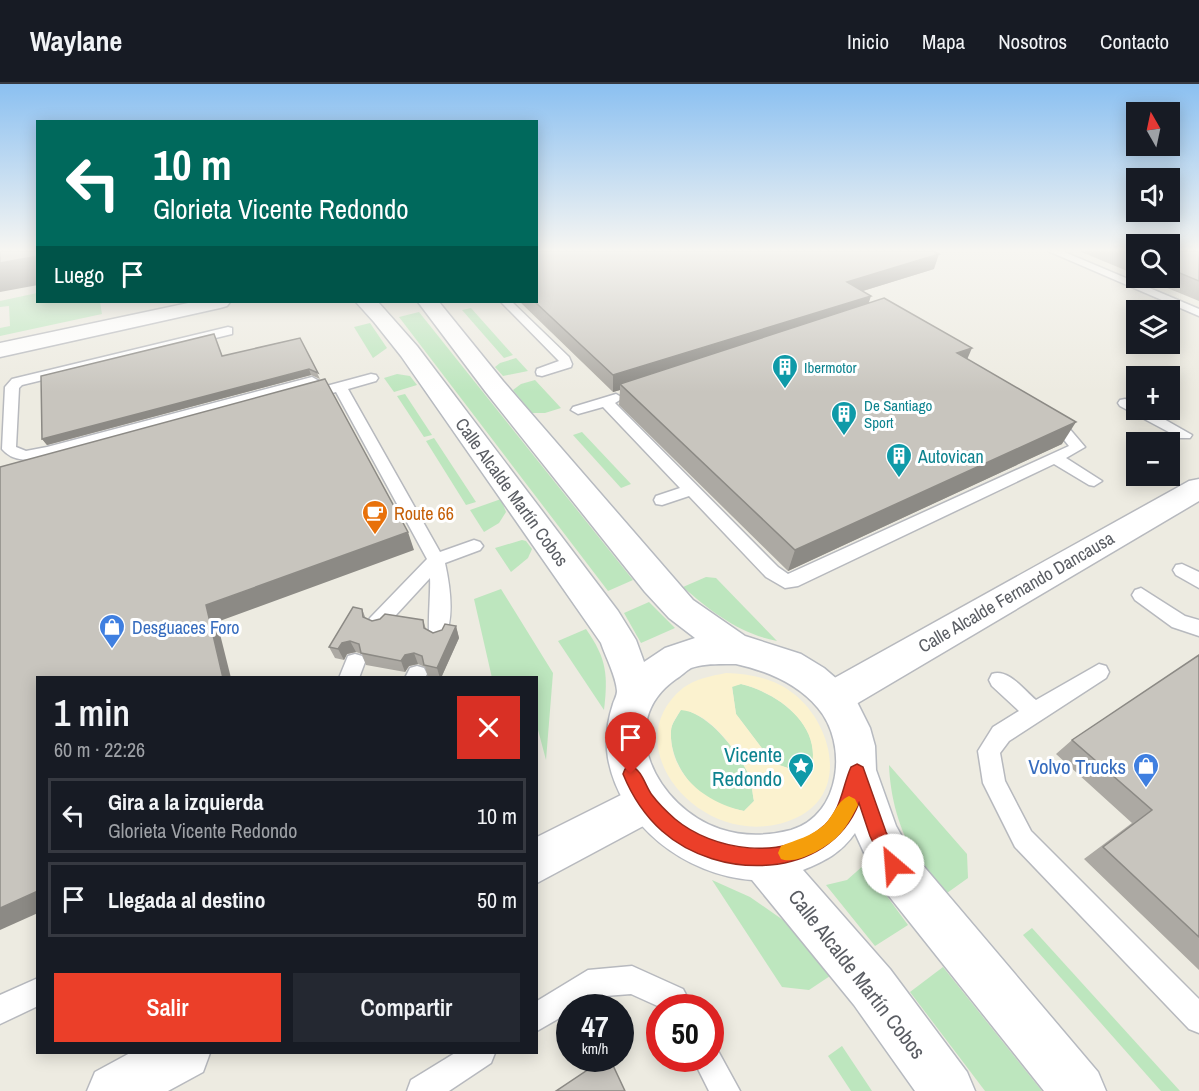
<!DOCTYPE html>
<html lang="es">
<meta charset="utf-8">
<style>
:root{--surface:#171b24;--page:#242831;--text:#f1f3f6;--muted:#9ea1a6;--line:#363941;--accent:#eb3f29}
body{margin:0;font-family:"Archivo Narrow",sans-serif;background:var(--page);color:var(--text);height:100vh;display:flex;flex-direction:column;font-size:22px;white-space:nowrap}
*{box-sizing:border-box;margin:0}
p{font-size:20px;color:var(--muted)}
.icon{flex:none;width:33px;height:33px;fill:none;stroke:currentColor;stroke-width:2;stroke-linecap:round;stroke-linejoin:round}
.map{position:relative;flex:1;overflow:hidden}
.sheet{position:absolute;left:36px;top:592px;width:502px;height:378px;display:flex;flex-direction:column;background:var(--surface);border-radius:0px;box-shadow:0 3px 15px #0003}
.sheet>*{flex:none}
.guide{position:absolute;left:36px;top:36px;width:502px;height:183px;border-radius:0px;box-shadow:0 3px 15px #0003;background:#00695c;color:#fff;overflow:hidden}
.needle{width:39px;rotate:351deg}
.tools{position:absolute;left:1126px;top:18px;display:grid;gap:12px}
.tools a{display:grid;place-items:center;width:54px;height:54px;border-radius:0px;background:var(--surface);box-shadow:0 3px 15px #0003;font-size:30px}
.speed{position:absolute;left:556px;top:910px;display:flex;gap:12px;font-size:30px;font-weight:700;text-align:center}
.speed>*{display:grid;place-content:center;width:78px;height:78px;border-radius:50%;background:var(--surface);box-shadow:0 3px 15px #0003;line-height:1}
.speed small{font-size:15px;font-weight:400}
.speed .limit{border:9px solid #d22;background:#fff;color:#111}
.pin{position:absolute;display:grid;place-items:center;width:51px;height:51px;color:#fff;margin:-62px -26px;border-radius:50% 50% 50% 0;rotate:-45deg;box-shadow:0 0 6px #0007}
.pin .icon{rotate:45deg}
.me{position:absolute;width:66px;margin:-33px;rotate:333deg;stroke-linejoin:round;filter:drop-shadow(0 0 4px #0008)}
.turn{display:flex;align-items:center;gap:21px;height:126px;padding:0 18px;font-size:27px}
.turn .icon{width:78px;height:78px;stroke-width:2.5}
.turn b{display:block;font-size:42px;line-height:51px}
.then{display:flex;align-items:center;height:57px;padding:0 18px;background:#0003;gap:12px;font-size:22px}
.round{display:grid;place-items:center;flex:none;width:63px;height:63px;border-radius:0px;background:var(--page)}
.overview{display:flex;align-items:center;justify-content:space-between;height:102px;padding:0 18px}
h1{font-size:36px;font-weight:600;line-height:45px}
.action{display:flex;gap:12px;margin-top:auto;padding:12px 18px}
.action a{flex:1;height:69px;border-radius:0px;background:var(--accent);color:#fff;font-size:24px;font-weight:600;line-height:69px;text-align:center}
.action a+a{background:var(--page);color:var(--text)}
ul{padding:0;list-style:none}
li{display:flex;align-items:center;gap:18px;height:75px;margin:0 12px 9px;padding:0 6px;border:3px solid var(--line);border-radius:0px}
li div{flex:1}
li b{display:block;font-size:22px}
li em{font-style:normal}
header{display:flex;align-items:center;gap:36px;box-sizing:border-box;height:84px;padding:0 30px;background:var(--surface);border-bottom:2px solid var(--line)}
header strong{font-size:28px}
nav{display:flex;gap:33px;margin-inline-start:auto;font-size:21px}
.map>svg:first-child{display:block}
</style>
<header>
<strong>Waylane</strong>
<nav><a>Inicio</a><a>Mapa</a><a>Nosotros</a><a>Contacto</a></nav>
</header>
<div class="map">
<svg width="1199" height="1007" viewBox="0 0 1199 1007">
<rect width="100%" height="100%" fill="#edebe1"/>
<!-- green -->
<g fill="#bde6be">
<path d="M37 209 38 218H100L102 230 0 252V244L10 242 9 222 0 223V217Z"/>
<path d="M471 224 513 271 504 274 462 226Z"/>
<path d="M419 228 633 496 608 507 399 233Z"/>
<path d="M370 239 387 264 373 274 354 243Z"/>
<path d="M516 274 528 287 503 292 495 283 500 279Z"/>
<path d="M397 290 410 292 417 301 394 308 384 294Z"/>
<path d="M535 296 561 324 545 329H532L513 306 521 300Z"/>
<path d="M405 310 432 351 424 353 397 312Z"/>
<path d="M582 348 631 400 621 404 573 351Z"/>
<path d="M434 354 476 418 466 421 426 357Z"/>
<path d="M501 415 506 428 499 439 484 448 470 426Z"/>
<path d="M522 456 526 457 532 465 528 474 511 488 495 464Z"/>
<path d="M706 493 716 494 777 557C740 550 710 527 683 503Z"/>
<path d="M501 505 553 589 546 676 537 642V594H492L474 515Z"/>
<path d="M649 518 675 544 641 559 624 529Z"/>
<path d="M586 545C607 575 608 591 604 626L558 557Z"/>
<path d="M741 600C781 610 827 645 809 691L773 679 736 630 732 602Z"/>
<path d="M681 625C709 630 735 664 748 689 752 696 752 708 754 717L744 727C737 725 728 724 721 721 693 711 669 677 671 647 671 640 678 632 681 625Z"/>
<path d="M889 681 967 770 968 794 947 809C937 797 925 786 917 774 899 748 890 711 889 681Z"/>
<path d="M864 781 908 841 875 862 826 801 847 796Z"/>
<path d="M712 796 750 813 783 836 833 890 809 906 782 903Z"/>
<path d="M1032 844 1180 1007H1161L1023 851Z"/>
<path d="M943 883 1042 1007H985L910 908Z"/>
<path d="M842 962 872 1007H851L828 972Z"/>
</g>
<!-- sand -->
<path fill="#fbf2cf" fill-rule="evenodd" d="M726 589C750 590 774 594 794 610 830 638 850 705 800 732 710 778 609 664 683 604 695 595 711 592 726 589ZM741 600C780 609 827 645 809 691L773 679 736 630 732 603ZM681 626C709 628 736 665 748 689 752 696 752 708 754 717L744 727C706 719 669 691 671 647 671 640 677 632 681 626Z"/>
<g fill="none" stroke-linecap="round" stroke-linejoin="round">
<defs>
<g id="service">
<path d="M1048 167H1062L1199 225V232Z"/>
<path d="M501 218H512L569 273 572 280 571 283 542 292 537 291 536 288 537 285 559 277Z"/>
<path d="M228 243 232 244V250L22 301 19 304 16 363 26 367 47 363 312 293 319 297 317 300 47 373C30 376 14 379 2 365L5 303 12 295Z"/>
<path d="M371 290 376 291 378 294 376 297 348 305 440 468 474 456 480 458 483 462 480 466 445 479C450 502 455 534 444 555L437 558 430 555C427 550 431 506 430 494L384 544 377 546 370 544 368 539 370 534 427 475 336 308 309 315 302 311 304 308Z"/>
<path d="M616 310 623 314 615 319 778 483 788 490 1069 362 1056 346 1058 343H1068L1085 363 1066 374 1102 397 1094 402 1089 401 1054 380 798 502 785 504 766 493 689 412 662 421 656 420 654 416 656 412 680 404 603 323 578 330 571 326 573 323Z"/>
<path d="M1125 315 1137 320V326H1148L1192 351 1190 354H1180L1120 322 1118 319 1120 316Z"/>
<path d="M1182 480 1199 488V504L1176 491 1173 486 1176 481Z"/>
<path d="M1141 504 1185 532 1199 536V552L1172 543 1135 516 1132 511 1135 506Z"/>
<path d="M355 570 362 572 365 578 359 594H339L348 572Z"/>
<path d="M1099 580 1106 582 1109 588 1106 594 1009 657 1000 669 1005 697 1031 747 1199 915V949L1189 945 1015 763 983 699 978 667 993 643 1019 627 992 602 989 596 992 590C1008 584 1024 606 1036 616Z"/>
<path d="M417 582 424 584 427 590 425 594H405L410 584Z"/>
<path d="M632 882 683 905 693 924H662L631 910 592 913 576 924H570V928L537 947V917L588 886Z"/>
<path d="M38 894V922L0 940V911Z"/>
<path d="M711 962 717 965 740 1007H709L693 975H711Z"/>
<path d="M455 969H495L491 979 449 1007H407L411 996Z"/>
</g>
<g id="minor">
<path d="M193 218H230L227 222 220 224 0 273V259Z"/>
<path d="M1199 395V417L846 626 833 630 820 626 814 614 820 602 1189 397Z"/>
<path d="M647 698 662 704 668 718 662 732 537 799V753Z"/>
<path d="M130 969H210L203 988 168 1007H87L95 988Z"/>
</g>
<path id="secondary" d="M356 218H378L417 262 618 527 636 556 644 578 665 564 695 554 669 534 645 508 485 307 418 218H439L503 297 693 516 745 552 801 570 824 584 845 602 856 616 870 644 875 662 876 686 896 742 909 765 1098 988 1106 1007H1044L877 797 855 749C841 769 825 777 803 786L890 885 967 988 975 1007H915L854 921 752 796C686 791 620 742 608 674 605 656 607 638 613 620 614 616 617 612 617 607 616 592 606 574 601 559L401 272 374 238ZM736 580C767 587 797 599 818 624 848 659 842 731 791 746 768 752 744 753 720 745 658 724 612 640 676 595 681 592 686 587 691 584 704 579 722 580 736 580Z"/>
</defs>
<!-- service casing -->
<use href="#service" stroke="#b7b9be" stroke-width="3"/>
<!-- minor casing -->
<use href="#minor" stroke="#b7b9be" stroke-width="3"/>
<!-- secondary casing -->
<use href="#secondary" stroke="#b7bac0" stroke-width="3"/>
<!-- service -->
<use href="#service" fill="#fff" fill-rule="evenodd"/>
<!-- minor -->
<use href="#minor" fill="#fff" fill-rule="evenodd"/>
<!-- secondary -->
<use href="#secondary" fill="#fff" fill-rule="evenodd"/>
</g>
<!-- wall -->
<g fill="#aca9a3">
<path d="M1079 167H1137V191Z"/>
<path d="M1170 167H1199V217L1143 194H1170Z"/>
<path d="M934 185 863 207 869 219 967 275 1062 360 788 487 619 321 620 306 613 308 520 218H537Z"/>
<path d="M300 254 320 295 311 291 47 361 42 355 216 256 222 272Z"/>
<path d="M362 525 366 535 372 537 423 536 426 545 433 549 456 542 459 554 441 594 428 593 425 583 418 580 409 582 405 588 366 581 362 570 356 568 347 570 344 576 335 574 329 563Z"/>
<path d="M1199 571V886L1084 775 1132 739 1056 670 1072 656Z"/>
</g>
<!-- shaded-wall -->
<g fill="#8c8a85">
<path d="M939 170 934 185 843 213 847 198Z"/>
<path d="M38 172V201L0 208V179Z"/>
<path d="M871 212 866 227 620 300V306L613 308V291Z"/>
<path d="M972 264 963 285 957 269Z"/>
<path d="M309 285 311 291 47 361 42 355Z"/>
<path d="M1076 338 1062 360 788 487 795 466Z"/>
<path d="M408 448 414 466 217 538 231 594H223L206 521Z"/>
<path d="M456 542 459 554 441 594H440L437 584Z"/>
<path d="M350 557 356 568 347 570 344 576 338 565 342 559Z"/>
<path d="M414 569 418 580 409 582 405 588 401 577 405 571Z"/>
<path d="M38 807V829L0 846V824Z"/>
</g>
<!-- building -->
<g fill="#c8c5be" stroke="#8c8a85" stroke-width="1.5">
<path d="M0 167H38V172L0 179Z"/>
<path d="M537 167H933L939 170 847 198 871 212 613 291 535 218H537Z"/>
<path d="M1124 167H1137V172Z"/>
<path d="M1170 167H1199V197L1170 185Z"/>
<path d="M884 214 972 264 957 269 1076 338 795 466 620 300Z"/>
<path d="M214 250 222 272 300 254 318 289 309 285 42 355 41 292Z"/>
<path d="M325 295 408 448 206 521 223 594H38V807L0 824V383Z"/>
<path d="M353 523 362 525 363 533 372 537 380 535 385 530 423 536 424 544 433 549 442 546 445 540 456 542 437 584 424 581 422 572 414 569 405 571 401 577 361 569 359 560 350 557 342 559 338 565 329 563Z"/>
<path d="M1199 571V853L1103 763 1152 726 1072 656Z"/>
<path d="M604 975H610L625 1007H556Z"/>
</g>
<!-- sky -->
<linearGradient id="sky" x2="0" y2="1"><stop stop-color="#8bc0f1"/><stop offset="0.54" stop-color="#f7f6f2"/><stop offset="1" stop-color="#f7f6f2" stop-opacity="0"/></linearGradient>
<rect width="1199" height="308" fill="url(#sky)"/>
<!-- route -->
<path fill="#eb3f29" stroke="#99291b" stroke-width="1.5" d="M857 680 863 683 886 748 903 781 900 787 893 790 887 787 870 752 859 719C828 797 718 797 662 747 644 731 632 712 623 690L625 685 631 682C643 687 645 702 652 711 658 719 667 728 675 735 713 767 785 778 825 741 842 724 842 703 851 683Z"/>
<!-- slow -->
<path fill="#f59e0b" d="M849 712 855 715 858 721C853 731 845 746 837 753 826 764 796 781 781 775L778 769 781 762C796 756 812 752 824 741 834 732 836 718 849 712Z"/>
<!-- icons -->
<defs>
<symbol id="building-pin" viewBox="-11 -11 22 30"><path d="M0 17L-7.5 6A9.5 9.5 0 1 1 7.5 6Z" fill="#0f9aa8" stroke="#fff"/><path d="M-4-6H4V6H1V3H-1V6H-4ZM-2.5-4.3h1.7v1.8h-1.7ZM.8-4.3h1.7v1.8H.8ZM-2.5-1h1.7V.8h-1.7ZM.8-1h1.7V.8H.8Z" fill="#fff"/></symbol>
<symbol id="cafe-pin" viewBox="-11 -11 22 30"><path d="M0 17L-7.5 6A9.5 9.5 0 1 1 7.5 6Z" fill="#e8710a" stroke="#fff"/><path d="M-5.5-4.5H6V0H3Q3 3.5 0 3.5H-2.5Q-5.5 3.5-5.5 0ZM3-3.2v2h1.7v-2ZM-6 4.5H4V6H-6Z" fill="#fff"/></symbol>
<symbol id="shop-pin" viewBox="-11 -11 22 30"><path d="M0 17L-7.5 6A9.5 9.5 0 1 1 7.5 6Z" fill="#3f7fe0" stroke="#fff"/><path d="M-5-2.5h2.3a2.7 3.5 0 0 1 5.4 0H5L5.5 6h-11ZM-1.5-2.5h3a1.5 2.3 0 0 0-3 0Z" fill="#fff"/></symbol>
<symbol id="sight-pin" viewBox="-11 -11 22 30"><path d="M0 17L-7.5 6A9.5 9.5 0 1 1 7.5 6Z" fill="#0f9aa8" stroke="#fff"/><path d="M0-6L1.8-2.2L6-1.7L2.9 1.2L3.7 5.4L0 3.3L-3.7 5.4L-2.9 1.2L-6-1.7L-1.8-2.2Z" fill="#fff"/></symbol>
</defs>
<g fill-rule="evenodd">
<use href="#building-pin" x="770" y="268" width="30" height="40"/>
<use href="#building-pin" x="829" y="315" width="30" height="40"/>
<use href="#building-pin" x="884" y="357" width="30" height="40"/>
<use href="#cafe-pin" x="360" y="414" width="30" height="40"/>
<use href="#shop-pin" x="97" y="528" width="30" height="40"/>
<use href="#sight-pin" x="786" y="667" width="30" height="40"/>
<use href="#shop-pin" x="1131" y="667" width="30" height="40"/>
</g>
<g text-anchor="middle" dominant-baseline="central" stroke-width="6" stroke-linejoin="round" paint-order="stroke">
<!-- far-culture labels -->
<g font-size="15" fill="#0d838f" stroke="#fff" text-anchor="start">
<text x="804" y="283">Ibermotor</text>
<text x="864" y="321">De Santiago<tspan x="864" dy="17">Sport</tspan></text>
</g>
<!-- culture labels -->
<g font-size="18" fill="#0d838f" stroke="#fff" text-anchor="start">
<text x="918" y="372">Autovican</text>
</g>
<!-- street labels -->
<g font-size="18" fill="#5a5d63" stroke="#fff">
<text transform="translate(512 408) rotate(54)">Calle Alcalde Martín Cobos</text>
<text transform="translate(1016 508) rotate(-30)">Calle Alcalde Fernando Dancausa</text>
</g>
<!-- food labels -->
<g font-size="18" fill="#c56008" stroke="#fff" text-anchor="start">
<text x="394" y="429">Route 66</text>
</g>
<!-- shop labels -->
<g font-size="18" fill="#366cbe" stroke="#fff" text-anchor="start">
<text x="132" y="543">Desguaces Foro</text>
</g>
<!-- near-culture labels -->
<g font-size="21" fill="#0d838f" stroke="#fff" text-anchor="end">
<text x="782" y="670">Vicente<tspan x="782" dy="24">Redondo</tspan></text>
</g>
<!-- near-shop labels -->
<g font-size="21" fill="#366cbe" stroke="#fff" text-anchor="end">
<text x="1126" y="682">Volvo Trucks</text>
</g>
<!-- near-street labels -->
<g font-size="21" fill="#5a5d63" stroke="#fff">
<text transform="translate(857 890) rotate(52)">Calle Alcalde Martín Cobos</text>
</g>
</g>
</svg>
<div class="tools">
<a><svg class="needle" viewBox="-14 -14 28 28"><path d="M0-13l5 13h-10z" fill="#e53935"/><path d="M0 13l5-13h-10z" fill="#9ea1a6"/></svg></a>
<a><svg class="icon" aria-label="sound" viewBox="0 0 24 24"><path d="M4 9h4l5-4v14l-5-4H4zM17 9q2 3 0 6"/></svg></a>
<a><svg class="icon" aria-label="search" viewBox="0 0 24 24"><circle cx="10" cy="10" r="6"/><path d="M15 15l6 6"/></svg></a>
<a><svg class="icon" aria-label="layers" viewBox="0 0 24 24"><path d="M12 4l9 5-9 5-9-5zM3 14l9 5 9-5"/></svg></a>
<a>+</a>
<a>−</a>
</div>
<div class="speed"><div>47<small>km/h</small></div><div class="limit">50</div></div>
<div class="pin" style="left:631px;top:690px;background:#d93025"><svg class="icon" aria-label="arrive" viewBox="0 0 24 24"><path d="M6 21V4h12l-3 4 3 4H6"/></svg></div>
<svg class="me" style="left:893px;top:781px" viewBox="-20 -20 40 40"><circle r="19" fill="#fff"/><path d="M0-13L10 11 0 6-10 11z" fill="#eb3f29"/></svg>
<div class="guide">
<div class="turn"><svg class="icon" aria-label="left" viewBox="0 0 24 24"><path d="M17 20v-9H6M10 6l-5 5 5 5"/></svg><div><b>10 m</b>Glorieta Vicente Redondo</div></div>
<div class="then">Luego<svg class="icon" aria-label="arrive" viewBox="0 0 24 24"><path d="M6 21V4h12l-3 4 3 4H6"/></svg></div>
</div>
<section class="sheet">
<div class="overview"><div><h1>1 min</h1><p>60 m · 22:26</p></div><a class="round" style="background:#d93025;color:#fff"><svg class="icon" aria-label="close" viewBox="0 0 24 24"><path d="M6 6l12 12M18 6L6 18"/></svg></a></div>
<ul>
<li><svg class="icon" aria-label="left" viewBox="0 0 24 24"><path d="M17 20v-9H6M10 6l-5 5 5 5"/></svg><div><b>Gira a la izquierda</b><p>Glorieta Vicente Redondo</p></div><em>10 m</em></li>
<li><svg class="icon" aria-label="arrive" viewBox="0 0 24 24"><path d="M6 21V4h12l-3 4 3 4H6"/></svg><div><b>Llegada al destino</b></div><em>50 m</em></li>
</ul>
<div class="action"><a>Salir</a><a>Compartir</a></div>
</section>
</div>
